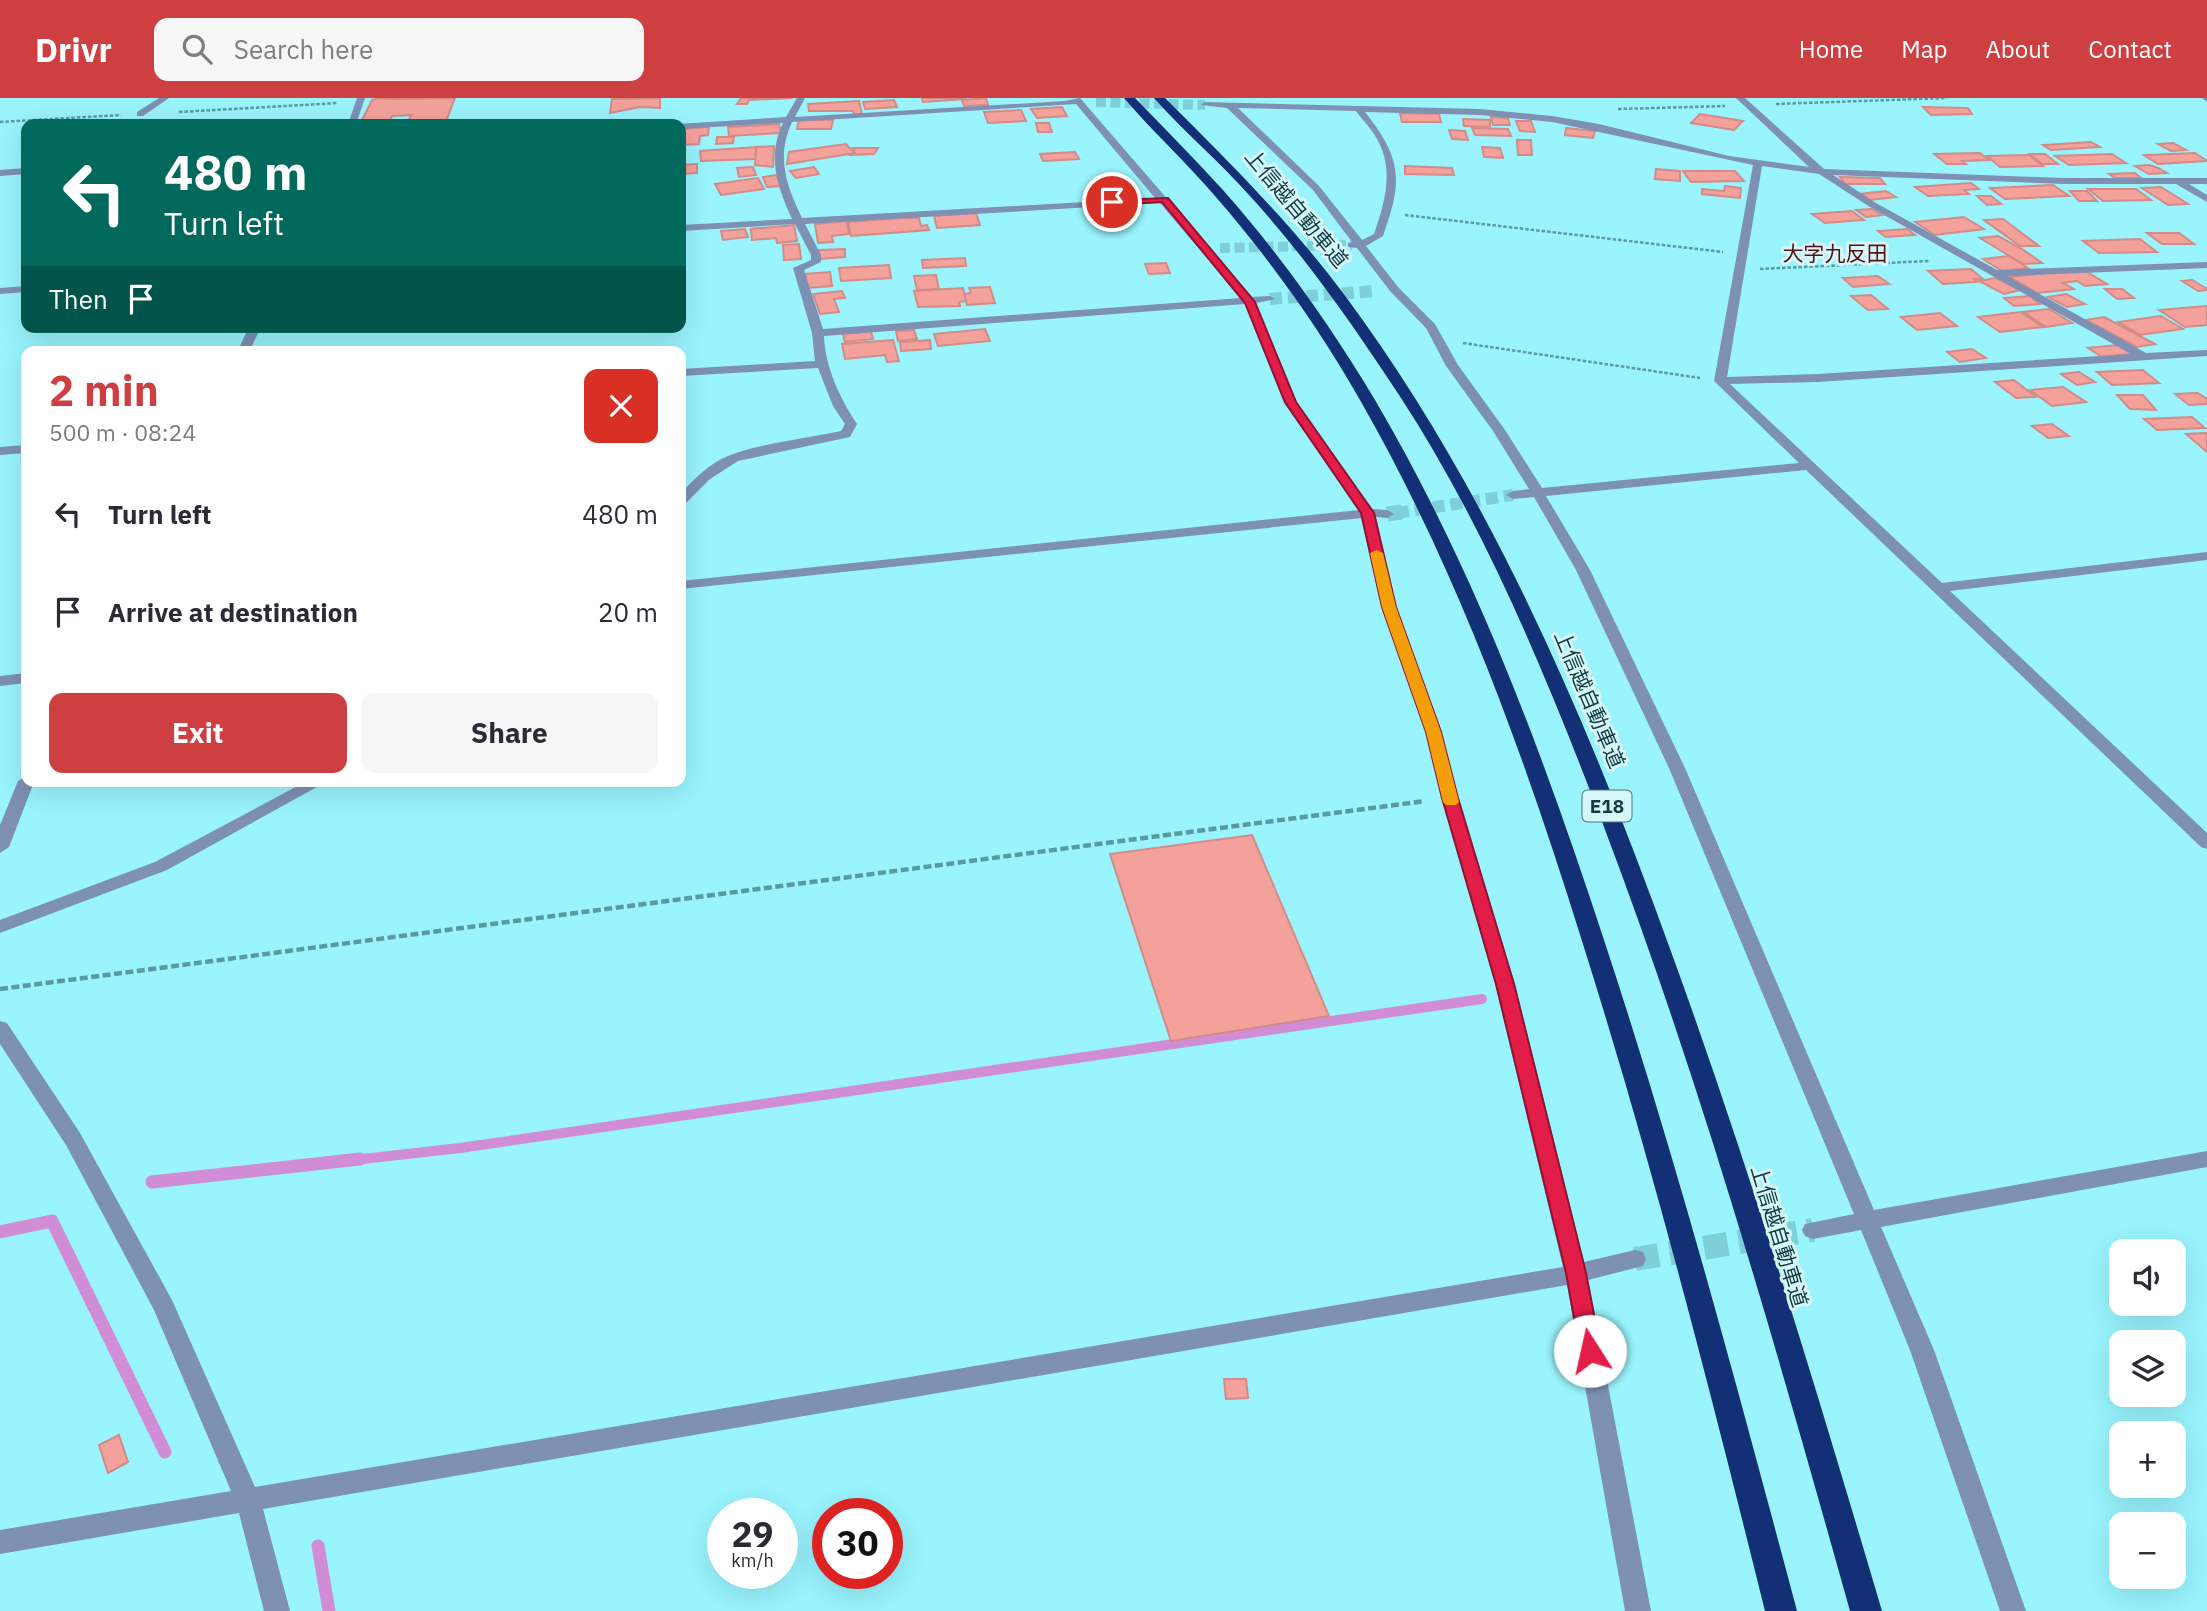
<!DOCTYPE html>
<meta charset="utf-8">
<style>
:root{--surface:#fff;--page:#f7f7f7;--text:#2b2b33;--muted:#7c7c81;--accent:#ce3f42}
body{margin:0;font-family:"IBM Plex Sans","Noto Sans JP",sans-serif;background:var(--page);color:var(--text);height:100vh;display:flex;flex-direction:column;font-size:26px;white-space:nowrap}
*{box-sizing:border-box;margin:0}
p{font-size:23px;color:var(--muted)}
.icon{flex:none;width:38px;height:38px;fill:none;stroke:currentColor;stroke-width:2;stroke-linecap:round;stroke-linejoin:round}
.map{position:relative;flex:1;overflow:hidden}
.panel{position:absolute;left:21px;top:248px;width:665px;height:441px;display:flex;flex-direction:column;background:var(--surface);border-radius:14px;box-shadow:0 7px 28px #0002}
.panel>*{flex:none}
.hud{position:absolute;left:21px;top:21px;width:665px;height:214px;border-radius:14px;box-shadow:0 7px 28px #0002;background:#00695c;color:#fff;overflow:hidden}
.tools{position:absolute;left:2109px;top:1141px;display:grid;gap:14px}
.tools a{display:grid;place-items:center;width:77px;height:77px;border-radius:14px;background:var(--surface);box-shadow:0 7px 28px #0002;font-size:35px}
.speed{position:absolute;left:707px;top:1400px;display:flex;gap:14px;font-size:35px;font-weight:700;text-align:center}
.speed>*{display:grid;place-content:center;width:91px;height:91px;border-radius:50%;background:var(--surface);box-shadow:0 7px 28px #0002;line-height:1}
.speed small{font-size:18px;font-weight:400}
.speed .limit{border:10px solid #d22;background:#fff;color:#111}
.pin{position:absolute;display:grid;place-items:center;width:60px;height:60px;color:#fff;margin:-30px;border:4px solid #fff;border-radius:50%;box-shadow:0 2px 7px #0007}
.me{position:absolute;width:77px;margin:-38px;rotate:350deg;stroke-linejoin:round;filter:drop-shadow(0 0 5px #0008)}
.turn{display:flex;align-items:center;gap:24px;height:147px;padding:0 28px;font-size:32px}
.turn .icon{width:91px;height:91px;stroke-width:2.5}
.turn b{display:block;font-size:49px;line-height:60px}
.then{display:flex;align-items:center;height:66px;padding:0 28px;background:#0003;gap:14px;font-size:26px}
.round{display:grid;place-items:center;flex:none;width:74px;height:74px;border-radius:14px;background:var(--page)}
.head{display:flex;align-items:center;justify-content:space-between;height:119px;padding:0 28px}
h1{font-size:42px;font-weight:700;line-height:52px;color:var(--accent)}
.cta{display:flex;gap:14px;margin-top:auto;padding:14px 28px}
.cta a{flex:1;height:80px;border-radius:14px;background:var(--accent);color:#fff;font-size:28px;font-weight:700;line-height:80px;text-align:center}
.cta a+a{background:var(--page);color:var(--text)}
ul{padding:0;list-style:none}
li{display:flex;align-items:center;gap:21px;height:98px;padding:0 28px}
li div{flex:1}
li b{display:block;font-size:26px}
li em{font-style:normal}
header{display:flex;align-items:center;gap:42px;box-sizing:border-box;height:98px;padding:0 35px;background:var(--accent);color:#fff}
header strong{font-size:33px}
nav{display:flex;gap:38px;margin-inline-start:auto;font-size:24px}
.search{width:490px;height:63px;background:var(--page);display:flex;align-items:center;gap:18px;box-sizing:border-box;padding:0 24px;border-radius:14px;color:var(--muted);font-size:26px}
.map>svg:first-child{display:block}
</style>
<header>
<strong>Drivr</strong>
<div class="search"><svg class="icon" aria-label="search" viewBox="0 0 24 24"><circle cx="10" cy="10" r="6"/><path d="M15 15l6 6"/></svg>Search here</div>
<nav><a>Home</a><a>Map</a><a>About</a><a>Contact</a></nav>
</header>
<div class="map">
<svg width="2207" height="1513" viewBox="0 0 2207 1513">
<rect width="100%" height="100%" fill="#99f4fd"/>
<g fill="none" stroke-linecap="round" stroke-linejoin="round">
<!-- stream-far1 -->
<path stroke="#d08dd6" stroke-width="10" d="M345 1063 460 1050 1482 901"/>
<!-- stream -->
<g stroke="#d08dd6" stroke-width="13">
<path d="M152 1084 360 1061"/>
<path d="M0 1134 52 1123 165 1354"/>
<path d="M318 1448 329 1513"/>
</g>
</g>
<!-- building -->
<g fill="#f4a19c" stroke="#d28b86" stroke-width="2">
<path d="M379 0 395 1 455 0 445 26H407L411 17 392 18 388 26H360L372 2Z"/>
<path d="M660 0V10L640 9 610 15 612 1Z"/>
<path d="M741 0H793L749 2 747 6H737Z"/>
<path d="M922 0H965V1L923 4Z"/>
<path d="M986 0 988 7 964 8 962 2Z"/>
<path d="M894 2 897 9 865 11 863 4Z"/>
<path d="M859 3 862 16H854L853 13H809L808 6Z"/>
<path d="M1062 9 1067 18 1037 20 1031 11Z"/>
<path d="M1923 9 1968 10 1972 16 1931 17Z"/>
<path d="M1021 12 1026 23 988 25 984 14Z"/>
<path d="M1400 15 1439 16 1441 24H1402Z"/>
<path d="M1700 16 1743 23 1734 32 1691 25Z"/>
<path d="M1491 19 1508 20 1510 27H1493Z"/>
<path d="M1463 21 1490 22V29L1464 28Z"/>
<path d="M799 22H833L831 31H797Z"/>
<path d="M1516 23H1531L1535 34 1520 33Z"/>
<path d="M1036 25H1049L1052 34H1038Z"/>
<path d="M779 26 781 35 729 38 728 29Z"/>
<path d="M709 29 708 37 700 38 699 46 681 47V31Z"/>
<path d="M1472 30 1508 31 1511 38 1475 37Z"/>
<path d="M1566 30 1595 33 1593 40 1565 37Z"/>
<path d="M1449 32 1465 33 1468 42 1452 41Z"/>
<path d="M717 39H734L733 45 716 46Z"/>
<path d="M1517 42H1531L1532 57H1518Z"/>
<path d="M2091 44 2100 49 2051 52 2043 47Z"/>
<path d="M2173 45 2186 52 2171 53 2158 46Z"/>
<path d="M846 46 855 55 787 66 789 54Z"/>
<path d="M774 48 773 69 755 67 756 49Z"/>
<path d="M756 49 755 61 701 63 700 53Z"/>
<path d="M1482 49 1500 50 1503 60 1484 59Z"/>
<path d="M853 50H878L874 56 849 57 855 55Z"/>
<path d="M1075 54 1079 61 1043 63 1040 56Z"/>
<path d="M1980 55 1989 62 1962 63 1966 66H1947L1934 56Z"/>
<path d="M2195 55 2207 63 2158 66 2144 57Z"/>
<path d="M2030 56H2045L2058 66H2042Z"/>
<path d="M2112 56 2126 65 2069 67 2055 58Z"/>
<path d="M2029 57 2043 68 2000 69 1987 58Z"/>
<path d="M697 66V75L681 76V67Z"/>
<path d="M2149 67 2158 70 2167 75 2149 76 2135 68Z"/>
<path d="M1405 68 1452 70 1454 77 1405 76Z"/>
<path d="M753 69 756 77 739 79 737 70Z"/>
<path d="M814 69 819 76 796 80 790 73Z"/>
<path d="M1656 71 1680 73V83L1655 81Z"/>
<path d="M1683 73H1735L1744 83 1691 84Z"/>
<path d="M2135 75 2141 80H2115L2109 76Z"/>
<path d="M776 77 781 88 767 89 763 79Z"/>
<path d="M1840 79 1880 80 1885 86H1845Z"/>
<path d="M758 80 764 91 721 97 715 86Z"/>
<path d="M1971 85 1979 91 1964 92 1969 96 1928 98 1915 89Z"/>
<path d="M2053 87 2069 98 2005 101 1990 90Z"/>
<path d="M1725 88 1741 90 1740 100 1702 96V91L1724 93Z"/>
<path d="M2161 89 2188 106 2168 107 2142 90Z"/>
<path d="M2088 91H2136L2151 102 2103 103Z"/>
<path d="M1886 93 1896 99 1870 102 1860 96Z"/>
<path d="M2070 93H2087L2097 103H2079Z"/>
<path d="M1977 98H1991L2001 106 1987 107Z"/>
<path d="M1872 111 1882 117 1866 119 1856 112Z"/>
<path d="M1852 113 1864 122 1825 125 1812 116Z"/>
<path d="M976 115 980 127 937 130 934 118Z"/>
<path d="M1964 119 1984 131 1935 137 1915 124Z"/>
<path d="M901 120H919L921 128 927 127 929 132 851 138 848 124Z"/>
<path d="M2003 121 2039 148H2020L1984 122Z"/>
<path d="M847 123 849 136 832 138 833 144 818 145 815 126Z"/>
<path d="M794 127 797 143 777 145 776 140 752 142 751 131Z"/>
<path d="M745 131 748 139 723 142 721 133Z"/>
<path d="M1907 131 1915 137 1886 139 1878 133Z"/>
<path d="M2147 135H2179L2194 146H2162Z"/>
<path d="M1998 138 2022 151 2042 165 2023 166 1980 140Z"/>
<path d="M2140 141 2157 154 2099 155 2083 143Z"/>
<path d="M799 146 801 161 784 162 783 147Z"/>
<path d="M845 151V159L819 161V152Z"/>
<path d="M2009 158 2028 170 2002 173 1983 161Z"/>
<path d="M965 160 966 168 923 170 922 162Z"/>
<path d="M1166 165 1170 175 1149 176 1145 166Z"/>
<path d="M889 167 891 180 841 183 839 170Z"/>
<path d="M1971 171 1983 181H1974L1977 184 1943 186 1928 173Z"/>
<path d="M2082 171 2107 186 2085 188 2077 183 2063 185 2074 191 2037 195 2010 179Z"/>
<path d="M830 174 832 188 807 190 805 176Z"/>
<path d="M936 177 939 191 917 192 914 178Z"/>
<path d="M1878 178 1889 186 1853 189 1843 180Z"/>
<path d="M1996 180 2021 192 2004 196 1979 183Z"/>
<path d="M2192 182 2207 191V192L2198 193 2182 183Z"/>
<path d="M990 189 995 205 967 207 964 196 971 195 969 190Z"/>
<path d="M963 190 966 203 959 204 960 208 918 209 914 193Z"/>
<path d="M2105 191H2122L2134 200 2117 201Z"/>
<path d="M842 193 845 200 834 201 839 214 820 216 813 196Z"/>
<path d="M2066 196 2085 206 2067 209 2048 199Z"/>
<path d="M1871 197 1888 211 1868 212 1851 198Z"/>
<path d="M2030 198 2040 206 2014 208 2004 200Z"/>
<path d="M2207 208V227L2185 229 2159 212Z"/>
<path d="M2049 211 2072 225 2046 229 2023 214Z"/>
<path d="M2021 214 2043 229 2000 234 1978 219Z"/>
<path d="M1940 215 1957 228 1917 232 1901 219Z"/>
<path d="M2161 218 2183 231 2140 237 2118 224Z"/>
<path d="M2104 219 2155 246 2137 249 2086 222Z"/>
<path d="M985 231 990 243 938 248 934 236Z"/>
<path d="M914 232 917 241 898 243 896 233Z"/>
<path d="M871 233 873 241 845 244 843 236Z"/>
<path d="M893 242 899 263 887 264 885 257 845 261 842 246Z"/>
<path d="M930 242 931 251 901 253 900 244Z"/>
<path d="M2118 247 2132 256 2102 259 2088 250Z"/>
<path d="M1972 251 1986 260 1960 264 1947 254Z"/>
<path d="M2143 272 2159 285 2112 287 2097 274Z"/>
<path d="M2079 274 2095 284 2077 287 2061 276Z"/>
<path d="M2014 282 2036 299 2016 300 1995 284Z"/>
<path d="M2063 289 2086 304 2052 308 2030 292Z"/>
<path d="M2198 295 2207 301V306L2189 307 2175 296Z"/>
<path d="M2117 297H2143L2156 312 2130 311Z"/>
<path d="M2192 319 2205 330 2157 332 2144 321Z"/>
<path d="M2052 326 2069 338 2048 340 2032 328Z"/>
<path d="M2207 335V354L2186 336Z"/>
<path d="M1252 737 1329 918 1171 943 1110 756Z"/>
<path d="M1224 1281H1246L1248 1300 1226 1301Z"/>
<path d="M119 1337 128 1364 108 1375 99 1347Z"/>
</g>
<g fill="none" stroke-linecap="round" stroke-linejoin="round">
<!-- minor-tunnel-far3 -->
<g stroke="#7ecfd7" stroke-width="10" stroke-dasharray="10 4.5" stroke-linecap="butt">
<path d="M1096 4 1205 7"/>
<path d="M1220 150 1352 147"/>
</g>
<!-- minor-tunnel-far2 -->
<g stroke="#7ecfd7" stroke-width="12" stroke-dasharray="12 6" stroke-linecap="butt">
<path d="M1270 201 1376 193"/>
<path d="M1397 415 1513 397"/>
</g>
<!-- minor-tunnel-far1 -->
<path stroke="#7ecfd7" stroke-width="15" stroke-dasharray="15 8" stroke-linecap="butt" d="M1387 416 1409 413"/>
<!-- minor-tunnel -->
<path stroke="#7ecfd7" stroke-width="24" stroke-dasharray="24 11" stroke-linecap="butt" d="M1635 1161 1813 1132"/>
<!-- path-far1 -->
<g stroke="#599aa1" stroke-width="2.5" stroke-dasharray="3.5 2" stroke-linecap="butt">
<path d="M1776 6 1947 0"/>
<path d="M1618 11 1725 8"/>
<path d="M179 14 338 5"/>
<path d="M0 24 121 17"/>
<path d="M1405 117 1723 154"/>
<path d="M1760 171 1930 163"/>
<path d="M1463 245 1700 280"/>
</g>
<!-- path -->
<path stroke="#599aa1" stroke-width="4.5" stroke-dasharray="8 3.5" stroke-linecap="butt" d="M0 891 1425 703"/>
<!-- minor -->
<g fill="#7e90b3" fill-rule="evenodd">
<path d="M159 0H169L143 18H137V14Z"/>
<path d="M357 0H365L356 26H348Z"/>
<path d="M797 0H805L795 19 1065 3 1080 0 1252 199 1270 198 1275 201 1256 205 1296 305 1372 411 1387 412 1394 416 1387 420 1376 419 1396 509 1442 634 1458 700 1515 886 1584 1164 1635 1152 1643 1154 1646 1161 1643 1168 1588 1182 1651 1513H1625L1567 1187 263 1411 290 1513H264L239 1415 0 1456V1432L231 1393 154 1212 66 1047 0 946V923L7 925 80 1035 172 1202 255 1389 1563 1169 1495 886 1442 700 1426 634 1382 509 1362 420 681 491V483L1359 412 1284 305 1245 206 824 238C825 269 840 300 857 326L850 339 738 363 710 381 686 405 681 406V395C694 381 710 365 728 358 758 346 808 340 841 333L845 326 833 308 818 270 681 278V271L815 263 812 235 793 170 811 162V157L795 126 681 133V127L792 121C777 88 767 59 783 25L681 31V26H678L786 19ZM1076 6 1155 100 802 120C786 87 776 59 792 24ZM1160 105 1241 200 823 231 804 172 821 164V157L805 126Z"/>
<path d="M1736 0H1745L1824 71 2064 80H2207V86H2189L2207 97V104L2176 86H2064L1833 77 1876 105 1997 172 2207 164V170L2007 178 2146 255 2207 252V258L1818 284 1730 286 1942 485 2207 454V462L1950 493 2207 735V751L2201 749 1806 372 1546 398 1590 472 1685 670 1874 1112 2207 1053V1069L1881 1129 1934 1252 2026 1513H2000L1910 1252 1861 1132 1813 1141 1805 1138 1802 1132 1805 1126 1854 1116 1669 670 1576 472 1534 399 1513 401 1506 397 1513 393 1529 391 1493 333 1446 268 1426 230 1390 193 1357 150 1348 149V145L1352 144 1313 92 1227 10 1201 7 1205 4 1480 11 1552 18 1599 26 1729 58 1809 69ZM1238 10 1356 13C1364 24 1374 33 1379 45 1394 74 1384 107 1374 136L1362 142 1319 88ZM1365 14 1480 17 1552 24 1753 67 1714 283 1799 365 1542 390 1505 332 1458 267 1435 226 1398 189 1366 148 1383 138C1403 82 1402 61 1365 14ZM1762 68 1819 76 1870 109 2131 256 1818 276 1727 279Z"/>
<path d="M2202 0H2207V4Z"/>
<path d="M26 70V76L0 78V72Z"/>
<path d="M26 188V194L0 196V190Z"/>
<path d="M249 229H261L249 254H237Z"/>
<path d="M26 347V355L0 357V349Z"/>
<path d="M26 575V585L0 588V578Z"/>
<path d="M26 678V684H34L9 749 0 755V727L18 683Z"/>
<path d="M305 684H326L167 772 0 835V822L155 764Z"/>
</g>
<!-- highway -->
<g fill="#132f75" fill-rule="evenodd">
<path d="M1124 0H1135C1164 30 1194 60 1222 91 1279 155 1331 228 1375 302 1475 472 1543 656 1604 842 1677 1063 1737 1288 1797 1513H1765C1709 1288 1652 1064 1582 843 1524 657 1458 473 1360 302 1319 230 1269 160 1215 98 1186 64 1153 34 1124 0Z"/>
<path d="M1154 0H1165C1227 62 1290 124 1343 195 1489 391 1586 619 1669 848 1749 1067 1816 1290 1882 1513H1850C1776 1249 1701 985 1604 729 1548 582 1487 432 1401 300 1355 230 1306 159 1249 97 1219 63 1184 34 1154 0Z"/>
</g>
</g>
<!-- route -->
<path fill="#e11d48" stroke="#92132f" stroke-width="2" d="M1168 100 1255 204 1296 304 1374 415 1396 509 1441 634 1458 700 1514 886 1586 1175 1601 1253 1598 1260 1590 1263 1583 1260 1580 1253 1566 1175 1496 886 1442 700 1426 634 1382 509 1361 415 1285 304 1245 205 1162 104 1112 107 1108 104 1112 102Z"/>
<!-- slow -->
<path fill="#f59e0b" d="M1377 452 1383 455 1396 509 1441 634 1459 704 1456 707H1446L1443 704 1426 634 1382 509 1370 455Z"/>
<g text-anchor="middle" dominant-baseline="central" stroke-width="6" stroke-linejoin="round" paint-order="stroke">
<!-- shield labels -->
<rect fill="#d6f7fa" stroke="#4e7376" stroke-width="2" x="1582.5" y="692.5" width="49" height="31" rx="5"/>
<g font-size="19" font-weight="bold" fill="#133a3e">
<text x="1607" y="708">E18</text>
</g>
<!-- street labels -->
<g font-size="21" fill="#133a3e" stroke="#d6f7fa">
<text transform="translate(1297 110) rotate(50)">上信越自動車道</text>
<text transform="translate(1590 601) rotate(67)">上信越自動車道</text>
<text transform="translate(1780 1138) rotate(73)">上信越自動車道</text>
</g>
<!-- far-quarter labels -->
<g font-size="21" fill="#561114" stroke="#d6f7fa">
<text x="1835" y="155">大字九反田</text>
</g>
</g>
</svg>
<div class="tools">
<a><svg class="icon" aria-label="sound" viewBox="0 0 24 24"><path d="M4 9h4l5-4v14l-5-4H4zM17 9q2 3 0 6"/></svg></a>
<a><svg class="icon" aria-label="layers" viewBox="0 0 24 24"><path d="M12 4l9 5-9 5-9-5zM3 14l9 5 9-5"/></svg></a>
<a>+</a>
<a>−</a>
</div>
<div class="speed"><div>29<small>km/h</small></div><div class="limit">30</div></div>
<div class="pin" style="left:1112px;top:104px;background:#d93025"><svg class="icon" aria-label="arrive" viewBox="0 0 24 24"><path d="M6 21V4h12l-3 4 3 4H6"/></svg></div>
<svg class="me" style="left:1590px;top:1253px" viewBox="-20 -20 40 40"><circle r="19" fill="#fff"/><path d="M0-13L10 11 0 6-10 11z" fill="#e11d48"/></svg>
<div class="hud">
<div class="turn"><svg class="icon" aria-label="left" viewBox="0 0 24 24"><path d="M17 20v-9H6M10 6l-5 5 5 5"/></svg><div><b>480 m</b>Turn left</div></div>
<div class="then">Then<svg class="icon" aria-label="arrive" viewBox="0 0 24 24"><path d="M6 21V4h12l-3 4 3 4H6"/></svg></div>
</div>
<section class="panel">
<div class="head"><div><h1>2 min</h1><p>500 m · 08:24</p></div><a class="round" style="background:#d93025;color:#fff"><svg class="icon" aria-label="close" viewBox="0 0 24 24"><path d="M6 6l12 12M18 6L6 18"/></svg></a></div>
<ul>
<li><svg class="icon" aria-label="left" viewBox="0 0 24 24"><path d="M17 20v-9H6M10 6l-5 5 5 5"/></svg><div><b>Turn left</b></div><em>480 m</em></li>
<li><svg class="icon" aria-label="arrive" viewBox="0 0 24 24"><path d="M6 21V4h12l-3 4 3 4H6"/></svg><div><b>Arrive at destination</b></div><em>20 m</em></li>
</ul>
<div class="cta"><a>Exit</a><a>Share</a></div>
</section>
</div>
